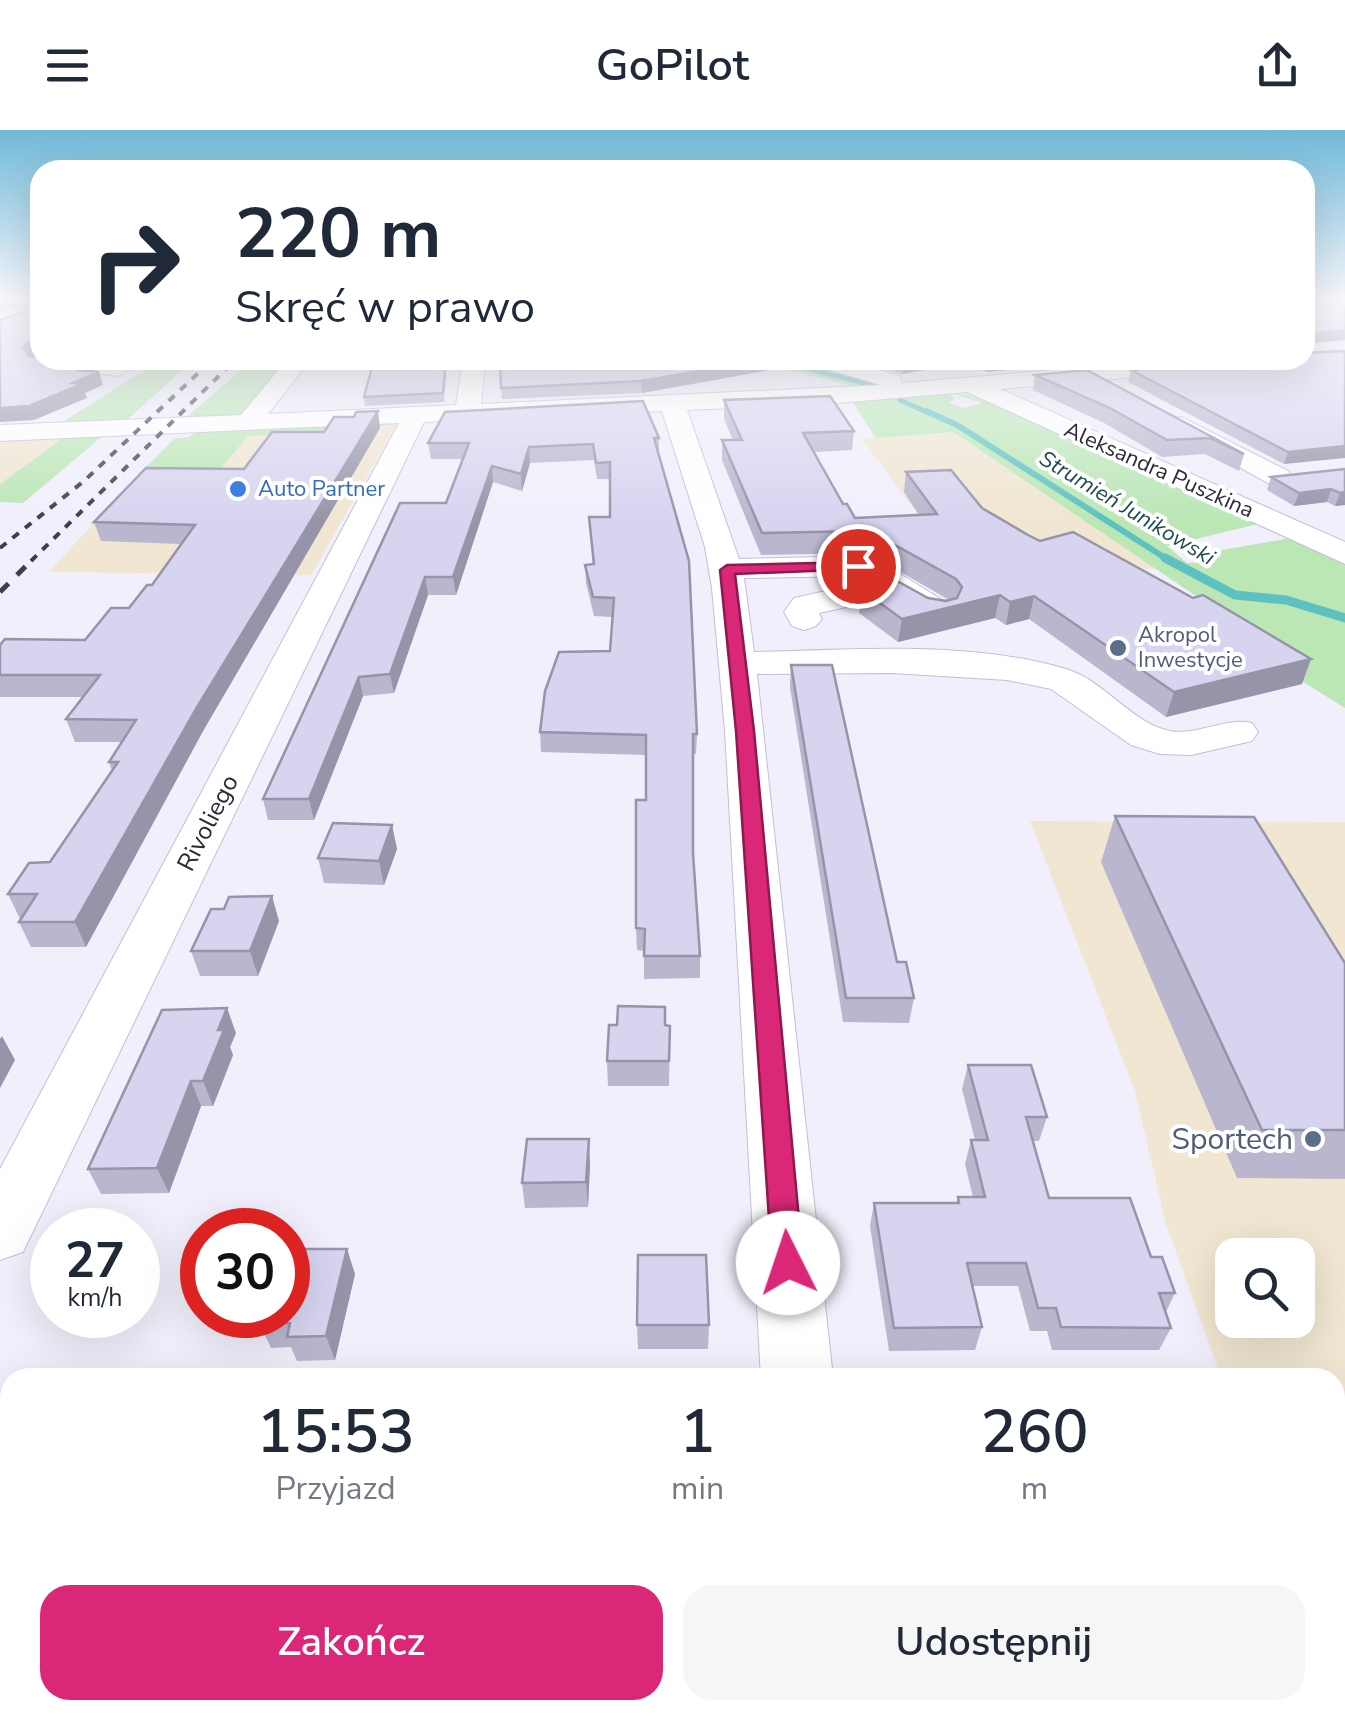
<!DOCTYPE html>
<html lang="pl">
<meta charset="utf-8">
<style>
:root{--surface:#fff;--page:#f6f6f7;--text:#1f2937;--muted:#747a83;--accent:#db2777}
body{margin:0;font-family:"Nunito Sans",sans-serif;background:var(--page);color:var(--text);height:100vh;display:flex;flex-direction:column;font-size:38px;white-space:nowrap}
*{box-sizing:border-box;margin:0}
p{font-size:32px;color:var(--muted)}
.icon{flex:none;width:55px;height:55px;fill:none;stroke:currentColor;stroke-width:2;stroke-linecap:round;stroke-linejoin:round}
.map{position:relative;flex:1;overflow:hidden}
.sheet{position:absolute;left:0px;top:1238px;width:1345px;height:352px;display:flex;flex-direction:column;background:var(--surface);border-radius:30px 30px 0 0;box-shadow:0 10px 40px #0002}
.sheet>*{flex:none}
.hud{position:absolute;left:30px;top:30px;width:1285px;height:210px;border-radius:30px;box-shadow:0 10px 40px #0002;background:#fff;color:var(--text);overflow:hidden}
.fabs{position:absolute;left:1215px;top:1108px;display:grid;gap:20px}
.fabs a{display:grid;place-items:center;width:100px;height:100px;border-radius:20px;background:var(--surface);box-shadow:0 10px 40px #0002;font-size:50px}
.speed{position:absolute;left:30px;top:1078px;display:flex;gap:20px;font-size:50px;font-weight:700;text-align:center}
.speed>*{display:grid;place-content:center;width:130px;height:130px;border-radius:50%;background:var(--surface);box-shadow:0 10px 40px #0002;line-height:1}
.speed small{font-size:25px;font-weight:400}
.speed .limit{border:15px solid #d22;background:#fff;color:#111}
.pin{position:absolute;display:grid;place-items:center;width:85px;height:85px;color:#fff;margin:-42px;border:5px solid #fff;border-radius:50%;box-shadow:0 2px 10px #0007}
.me{position:absolute;width:110px;margin:-55px;rotate:356deg;stroke-linejoin:round;filter:drop-shadow(0 0 8px #0008)}
.turn{display:flex;align-items:center;gap:35px;height:210px;padding:0 40px;font-size:45px}
.turn .icon{width:130px;height:130px;stroke-width:2.5}
.turn b{display:block;font-size:70px;line-height:85px}
.eta{display:flex;justify-content:space-evenly;align-items:center;height:170px;text-align:center}
.eta b{font-size:60px;font-weight:600;line-height:70px}
.button{display:flex;gap:20px;margin-top:auto;padding:20px 40px}
.button a{flex:1;height:115px;border-radius:30px;background:var(--accent);color:#fff;font-size:40px;font-weight:600;line-height:115px;text-align:center}
.button a+a{background:var(--page);color:var(--text)}
header{display:flex;justify-content:space-between;align-items:center;height:130px;padding:0 40px;background:var(--surface);font-size:45px;font-weight:600}
.map>svg:first-child{display:block}
</style>
<header><svg class="icon" aria-label="menu" viewBox="0 0 24 24"><path d="M4 6h16M4 12h16M4 18h16"/></svg>GoPilot<svg class="icon" aria-label="share" viewBox="0 0 24 24"><path d="M12 15V3M7 8l5-5 5 5M5 13v7h14v-7"/></svg></header>
<div class="map">
<svg width="1345" height="1588" viewBox="0 0 1345 1588">
<rect width="100%" height="100%" fill="#f0effb"/>
<!-- commercial -->
<g fill="#f0e6d1" fill-rule="evenodd">
<path d="M397 294 311 445 49 442 133 350H211L248 306 324 304 369 295Z"/>
<path d="M952 302 1160 439H1133L935 407 862 309Z"/>
<path d="M68 304 0 354V307Z"/>
<path d="M1030 691 1345 692V1264H1335V1248L1221 1247 1166 1094 1135 961ZM1232 1125H1298V1190H1232Z"/>
</g>
<!-- green -->
<g fill="#bbe7b5">
<path d="M161 230H193L126 291 56 296Z"/>
<path d="M253 230H294L241 284 183 290Z"/>
<path d="M748 230H805L893 255 857 257Z"/>
<path d="M947 263 955 268 949 273 965 278 982 273 952 263 983 267 1258 394 1167 416 1187 433 1209 432 1200 424 1285 409 1297 410 1345 431V578L1201 488 1199 468 953 302 876 308 852 271Z"/>
<path d="M398 293 324 304 248 306 211 350H133L174 309 189 307 197 301Z"/>
<path d="M106 303 23 373 0 372V354L68 304Z"/>
<path d="M1335 1349 1345 1350V1588H1174L1172 1580H1335Z"/>
</g>
<g fill="none" stroke-linecap="round" stroke-linejoin="round">
<!-- stream-far2 -->
<g stroke="#5dc1c0" stroke-width="5">
<path d="M0 177 35 173"/>
<path d="M774 230 876 256"/>
<path d="M900 270 931 284"/>
</g>
<!-- stream-far1 -->
<path stroke="#5dc1c0" stroke-width="6" d="M926 281 957 295 1170 431"/>
<!-- stream -->
<path stroke="#5dc1c0" stroke-width="9" d="M1165 428 1235 465 1286 470 1345 488"/>
<defs>
<g id="minor">
<path d="M40 224V230L126 234 129 239 118 246 34 235 31 230Z"/>
<path d="M287 230H310L268 284 456 275 463 230H485L481 274 881 255 812 235 809 230H844L900 246 902 253 1174 230H1263L1252 237 1000 259 1345 412V434L967 262 838 273 687 280 739 429 858 426 886 435 950 475 955 482 950 489C927 495 910 479 891 467L819 483 822 489 816 496 804 500 792 496 784 482 794 468 867 452 854 446 744 448 754 522C856 520 968 510 1066 539 1104 550 1131 593 1170 601 1198 606 1225 587 1252 593L1258 602 1252 611 1191 625 1160 624 1131 615 1051 559 1007 550 892 543 757 544 833 1248H761L725 601 712 458 705 417 662 281 424 292 23 1122 0 1130V1039L399 293 0 311V295L241 285Z"/>
<path d="M1181 287 1288 341 1292 347 1278 355 1268 353 1172 300 1168 295 1172 290Z"/>
<path d="M0 1274 10 1275V1349L0 1348Z"/>
<rect x="1335" y="1279" width="10" height="74"/>
<rect x="782" y="1580" width="88" height="8"/>
<path d="M1105 1580H1193L1195 1588H1107Z"/>
</g>
</defs>
<!-- minor casing -->
<use href="#minor" stroke="#c2beda" stroke-width="2"/>
<!-- minor -->
<use href="#minor" fill="#fff" fill-rule="evenodd"/>
<!-- rail-far1 -->
<g stroke="#3f3e49" stroke-width="4" stroke-dasharray="8 8" stroke-linecap="butt">
<path d="M0 418 84 351 212 230"/>
<path d="M31 431 235 230"/>
</g>
<!-- rail -->
<path stroke="#3f3e49" stroke-width="5" stroke-dasharray="12 12" stroke-linecap="butt" d="M0 462 34 428"/>
</g>
<!-- wall -->
<g fill="#b9b6ce">
<path d="M1345 221 1284 334 1128 252 1131 240Z"/>
<path d="M91 230H137L130 233Z"/>
<path d="M447 230 444 272 365 276 364 267Z"/>
<path d="M500 230H770L769 240 642 263 502 269Z"/>
<path d="M853 230H1130L986 242 969 232 902 244Z"/>
<path d="M1087 240 1244 324 1239 341 1205 324 1162 327 1106 294 1033 260 1035 245Z"/>
<path d="M724 270 854 301 852 320 813 322 843 374 855 388 919 385 904 362 906 342 982 378 1028 405 1302 554 1166 587 1029 489 1006 495 995 488 898 512 859 483 862 460 949 470 861 419 860 423 761 425 722 330V310H733L724 289Z"/>
<path d="M380 298 203 601 86 817H31L19 792 22 789H20L8 764 50 732 112 641 109 632 122 612H75L66 589 83 567H0V515L85 510 129 478 152 455 181 414 101 411 94 392 244 339 324 302Z"/>
<path d="M659 308V324L697 604 696 624H693V723L700 826V848L644 849V821L637 820 636 798 646 670V625L541 622 540 602 610 521 612 487 594 486 586 453 585 435 593 434 589 387H610V349H597L594 330 530 333 522 361 493 352 456 465H428L394 563 363 566 314 690H268L263 669 446 373 463 329H431L428 313Z"/>
<path d="M1345 339V375L1335 376 1327 372 1294 376 1267 360 1271 347Z"/>
<path d="M791 535 897 832 914 868 909 893 843 892 790 557Z"/>
<path d="M1115 686 1345 833V1049L1237 1048 1101 732Z"/>
<path d="M392 695 397 719 384 755 324 753 318 728Z"/>
<path d="M224 779 279 791 258 846H200L191 821Z"/>
<path d="M665 895 670 896 669 956H608L607 931Z"/>
<path d="M236 903 230 917 233 925 213 976H201L169 1063 101 1064 88 1039Z"/>
<path d="M968 935 1047 987 1039 1011H1033L1049 1068 1151 1127 1175 1163 1166 1182 1171 1198 1159 1220H1052L1047 1201H1030L1018 1156H972L982 1197 975 1220 889 1221 870 1096 874 1073H956L958 1067H973L965 1034 971 1010H975L962 959Z"/>
<path d="M590 1034 588 1077 525 1078 522 1053Z"/>
<path d="M355 1144 335 1230 297 1231 291 1217 271 1218 260 1194Z"/>
<path d="M637 1195H709L708 1219H638Z"/>
<path d="M942 1580H1075L1077 1588H943Z"/>
</g>
<!-- shaded-wall -->
<g fill="#9694a8">
<path d="M1 168H36L0 182Z"/>
<path d="M1345 200V210L1305 214 1308 204Z"/>
<path d="M34 208 38 221 27 229 23 217Z"/>
<path d="M763 230H770L769 240 642 263 641 251Z"/>
<path d="M918 230H970L969 232 902 244 903 232Z"/>
<path d="M1002 230H1130L986 242 988 231Z"/>
<path d="M92 234 95 244 99 242 103 255 85 263 87 268 34 290 0 292V278Z"/>
<path d="M378 281 380 298 203 601 86 817 75 792 196 579Z"/>
<path d="M1345 316V328L1284 334 1288 322Z"/>
<path d="M529 317 530 333 522 361 521 344Z"/>
<path d="M492 336 493 352 456 465 453 447Z"/>
<path d="M1331 359 1327 372 1294 376 1299 363Z"/>
<path d="M1345 362V375L1335 376 1340 363Z"/>
<path d="M425 447 428 465 394 563 390 544Z"/>
<path d="M1000 465 995 488 898 512 902 489Z"/>
<path d="M1034 466 1029 489 1006 495 1010 472Z"/>
<path d="M1311 529 1302 554 1166 587 1174 562Z"/>
<path d="M359 547 363 566 314 690 309 669Z"/>
<path d="M392 695 397 719 384 755 379 731Z"/>
<path d="M272 766 279 791 258 846 250 821Z"/>
<path d="M227 878 236 903 230 917 233 925 213 976 203 951 218 900Z"/>
<path d="M2 906 15 930 0 958V909Z"/>
<path d="M191 951 201 976 169 1063 157 1038Z"/>
<path d="M589 1009 590 1034 588 1077 586 1052Z"/>
<path d="M347 1119 355 1144 335 1230 326 1206Z"/>
<path d="M7 1393 10 1397V1456L0 1481V1410Z"/>
</g>
<!-- building -->
<g fill="#d7d4f0" stroke="#9694a8" stroke-width="2.5">
<path d="M40 168V214L34 208 23 217 29 226 40 227V230H62L92 234 77 240 99 242 73 253 82 254 29 276 0 278V190L39 176Z"/>
<path d="M1305 168H1345V200L1308 204 1305 215Z"/>
<path d="M1345 221V316L1288 322 1131 240 1253 230H1305V223Z"/>
<path d="M374 230H446L443 263 364 267Z"/>
<path d="M500 230H763L641 251 501 258Z"/>
<path d="M1087 240 1244 324 1210 308 1167 310 1110 278 1035 245Z"/>
<path d="M830 266 854 301 803 303 843 374H847L855 388 937 384 906 342 951 340 982 378 1028 405 1040 411 1073 402 1193 468 1203 465 1311 529 1174 562 1034 466 1010 472 1000 465 902 489 862 460 899 452 928 468 946 471 957 468 962 457 956 449 859 395 863 401 762 403 722 310H742L724 270Z"/>
<path d="M643 271 659 308H654L689 431 697 604H693V723L700 826H644L645 799 636 798V670H646V605L540 602 545 561 559 522 610 521 614 468 593 467 585 435 594 434 589 387H610V332L596 333 593 314 529 317 521 344 492 336 453 447H425L390 544 359 547 309 669H263L400 373H446L469 313H428L445 282Z"/>
<path d="M378 281 196 579 75 792H19L37 764H8L29 733 50 732 118 632H109L136 590 66 589 100 545H0V515L5 509 85 510 111 478H129L147 455H152L195 395 94 392 146 338 244 339 272 302H324L334 287H354L356 282Z"/>
<path d="M1345 339V362L1340 363 1331 359 1299 363 1271 347Z"/>
<path d="M791 535H832L897 832H906L914 868H846Z"/>
<path d="M1115 686 1254 687 1345 833V1000H1262Z"/>
<path d="M333 693 392 695 379 731 318 728Z"/>
<path d="M272 766 250 821H191L211 779H224L229 767Z"/>
<path d="M618 876 665 877V895L670 896 669 931H607L609 895H617Z"/>
<path d="M227 878 218 900H224L203 951H191L157 1038 88 1039 162 880Z"/>
<path d="M968 935H1031L1047 987H1026L1049 1068H1130L1151 1127H1162L1175 1163H1159L1171 1198 1061 1197 1056 1178H1038L1026 1133H967L982 1197 894 1198 874 1073H959L958 1067H985L971 1010H988Z"/>
<path d="M527 1009H589L586 1052 522 1053Z"/>
<path d="M288 1119H347L326 1206 287 1207 290 1193 260 1194 263 1185H288Z"/>
<path d="M638 1125H706L709 1195H637Z"/>
<path d="M0 1393H7L0 1410Z"/>
<path d="M598 1580H678L679 1588H598Z"/>
<path d="M960 1580H1075L1077 1588H961Z"/>
</g>
<!-- sky -->
<linearGradient id="sky" x2="0" y2="1"><stop stop-color="#70b9d8"/><stop offset="0.43" stop-color="#f8f8fd"/><stop offset="1" stop-color="#f8f8fd" stop-opacity="0"/></linearGradient>
<rect width="1345" height="391" fill="url(#sky)"/>
<!-- route -->
<path fill="#db2777" stroke="#8e194d" stroke-width="2.5" d="M858 432 865 436 863 439 735 444 754 601 803 1133 798 1142 788 1146 777 1142 772 1133 736 601 720 440 727 435Z"/>
<!-- markers -->
<circle fill="#3f7fe0" stroke="#fefefe" stroke-width="4" cx="238" cy="359" r="10"/>
<g fill="#5c6f8a" stroke="#fefefe" stroke-width="4">
<circle cx="1118" cy="518" r="10"/>
<circle cx="1313" cy="1009" r="10"/>
</g>
<g text-anchor="middle" dominant-baseline="central" stroke-width="8" stroke-linejoin="round" paint-order="stroke">
<!-- far-street labels -->
<g font-size="22" fill="#2a2934" stroke="#fefefe">
<text transform="translate(1159 340) rotate(24)">Aleksandra Puszkina</text>
</g>
<!-- far-shop labels -->
<g font-size="22" fill="#366cbe" stroke="#fefefe" text-anchor="start">
<text x="258" y="359">Auto Partner</text>
</g>
<!-- far-water labels -->
<g font-size="22" font-style="italic" fill="#1e4b4b" stroke="#fefefe">
<text transform="translate(1127 378) rotate(31)">Strumień Junikowski</text>
</g>
<!-- far-service labels -->
<g font-size="22" fill="#4e5e75" stroke="#fefefe" text-anchor="start">
<text x="1138" y="505">Akropol<tspan x="1138" dy="25">Inwestycje</tspan></text>
</g>
<!-- street labels -->
<g font-size="25" fill="#2a2934" stroke="#fefefe">
<text transform="translate(208 693) rotate(-63)">Rivoliego</text>
</g>
<!-- near-service labels -->
<g font-size="30" fill="#4e5e75" stroke="#fefefe" text-anchor="end">
<text x="1293" y="1009">Sportech</text>
</g>
</g>
</svg>
<div class="fabs">
<a><svg class="icon" aria-label="search" viewBox="0 0 24 24"><circle cx="10" cy="10" r="6"/><path d="M15 15l6 6"/></svg></a>
</div>
<div class="speed"><div>27<small>km/h</small></div><div class="limit">30</div></div>
<div class="pin" style="left:858px;top:436px;background:#d93025"><svg class="icon" aria-label="arrive" viewBox="0 0 24 24"><path d="M6 21V4h12l-3 4 3 4H6"/></svg></div>
<svg class="me" style="left:788px;top:1133px" viewBox="-20 -20 40 40"><circle r="19" fill="#fff"/><path d="M0-13L10 11 0 6-10 11z" fill="#db2777"/></svg>
<div class="hud">
<div class="turn"><svg class="icon" aria-label="right" viewBox="0 0 24 24"><path d="M7 20v-9h11M14 6l5 5-5 5"/></svg><div><b>220 m</b>Skręć w prawo</div></div>
</div>
<section class="sheet">
<div class="eta">
<div><b>15:53</b><p>Przyjazd</p></div>
<div><b>1</b><p>min</p></div>
<div><b>260</b><p>m</p></div>
</div>
<div class="button"><a>Zakończ</a><a>Udostępnij</a></div>
</section>
</div>
